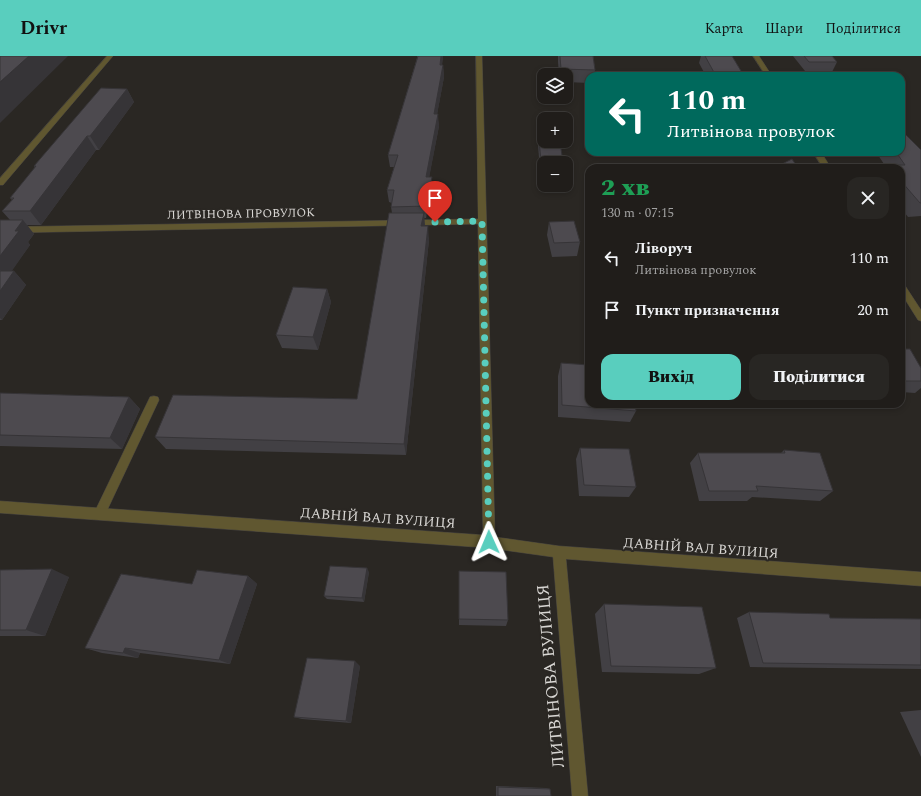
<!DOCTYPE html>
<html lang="uk">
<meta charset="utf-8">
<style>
:root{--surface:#201d1a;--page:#282623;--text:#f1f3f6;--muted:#a2a2a2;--line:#3d3b39;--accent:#59cebe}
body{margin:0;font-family:Spectral,serif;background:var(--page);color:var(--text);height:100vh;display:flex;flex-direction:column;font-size:15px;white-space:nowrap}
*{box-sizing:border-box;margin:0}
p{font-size:13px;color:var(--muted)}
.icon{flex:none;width:22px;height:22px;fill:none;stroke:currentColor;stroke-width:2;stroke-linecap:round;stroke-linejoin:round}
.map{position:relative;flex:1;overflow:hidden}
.panel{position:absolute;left:585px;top:108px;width:320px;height:244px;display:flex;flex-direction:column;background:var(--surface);border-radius:12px;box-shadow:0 2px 6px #0003,0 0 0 1px var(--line)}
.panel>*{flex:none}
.hud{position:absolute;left:585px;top:16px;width:320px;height:84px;border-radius:12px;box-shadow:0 2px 6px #0003,0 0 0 1px var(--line);background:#00695c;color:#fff;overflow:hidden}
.buttons{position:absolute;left:537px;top:12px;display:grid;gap:8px}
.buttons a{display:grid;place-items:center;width:36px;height:36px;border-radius:8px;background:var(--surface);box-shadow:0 2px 6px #0003,0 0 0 1px var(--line);font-size:20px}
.pin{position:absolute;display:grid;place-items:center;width:34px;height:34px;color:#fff;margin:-41px -17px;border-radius:50% 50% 50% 0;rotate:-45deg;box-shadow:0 0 4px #0007}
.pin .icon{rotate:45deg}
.me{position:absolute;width:44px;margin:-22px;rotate:359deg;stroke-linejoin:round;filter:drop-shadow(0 0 3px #0008)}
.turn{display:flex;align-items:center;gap:14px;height:84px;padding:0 16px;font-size:18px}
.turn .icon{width:52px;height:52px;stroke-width:2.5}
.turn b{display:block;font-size:28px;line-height:34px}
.round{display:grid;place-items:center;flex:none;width:42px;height:42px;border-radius:12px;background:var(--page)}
.head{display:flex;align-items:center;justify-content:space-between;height:68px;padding:0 16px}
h1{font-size:24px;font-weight:800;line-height:30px;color:#1e9e55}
.primary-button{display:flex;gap:8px;margin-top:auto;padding:8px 16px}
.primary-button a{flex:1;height:46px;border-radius:12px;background:var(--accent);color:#111;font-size:16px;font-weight:800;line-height:46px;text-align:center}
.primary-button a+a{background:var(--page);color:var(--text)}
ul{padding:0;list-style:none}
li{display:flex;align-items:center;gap:12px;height:52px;padding:0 16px}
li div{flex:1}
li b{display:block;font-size:15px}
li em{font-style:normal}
header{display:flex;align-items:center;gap:24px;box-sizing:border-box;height:56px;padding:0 20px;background:var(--accent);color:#111}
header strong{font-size:19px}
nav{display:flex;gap:22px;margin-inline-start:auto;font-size:14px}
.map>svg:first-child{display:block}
</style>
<header>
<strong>Drivr</strong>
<nav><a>Карта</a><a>Шари</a><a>Поділитися</a></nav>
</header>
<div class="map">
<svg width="921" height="740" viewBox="0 0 921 740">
<rect width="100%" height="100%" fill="#2a2723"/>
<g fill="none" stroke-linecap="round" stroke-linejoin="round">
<defs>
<path id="service" d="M154 340 158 341 159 344 104 461 100 463 96 461 94 457 96 453 150 341Z"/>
<g id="minor">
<path d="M476 0H482L495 481 559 490 921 516V530L566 503 588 740H572L553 501 489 492 0 457V445L483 479 478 168 0 177V171L478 163Z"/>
<path d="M753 0H759L772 20H766Z"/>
<path d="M813 96H821L831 112H823Z"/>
<path d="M901 227 904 228 921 254V265L918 264 901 237Z"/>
</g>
<path id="tertiary" d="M107 0H113L3 129H0V122Z"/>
</defs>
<!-- service casing -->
<use href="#service" stroke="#46433f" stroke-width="1"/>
<!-- minor casing -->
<use href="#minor" stroke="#46433f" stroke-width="1"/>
<!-- tertiary casing -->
<use href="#tertiary" stroke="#46433f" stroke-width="1"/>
<!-- service -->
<use href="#service" fill="#605730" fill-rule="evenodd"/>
<!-- minor -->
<use href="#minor" fill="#605730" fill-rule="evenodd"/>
<!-- tertiary -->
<use href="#tertiary" fill="#605730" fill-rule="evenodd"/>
</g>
<!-- wall -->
<g fill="#424044">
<path d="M417 0H443L442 9H443L444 21 437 58 439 70 429 121 432 134 426 162H424L425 170 429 184 406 399 166 393 155 381 357 343 392 157 391 151 392 147 389 146 387 134 394 111H390L388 99 417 2Z"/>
<path d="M558 0H593L595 14 594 20H589V27L566 26V19H559L558 6Z"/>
<path d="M701 0H732L744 20H706L699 7Z"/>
<path d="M793 0H832L837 6 832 16 805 15Z"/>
<path d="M127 33 134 46 99 94H96L41 169H27L34 178 28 186 30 189 11 215H14L26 229 2 264H0V164H10L2 155 12 144 10 142 35 112 34 110Z"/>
<path d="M538 72 544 107V124H541L537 79Z"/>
<path d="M921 94V160L908 161 901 152V112H885L886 111 876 96H901Z"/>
<path d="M549 166 580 186 577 200 552 201 547 179Z"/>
<path d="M327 233 331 246 318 294 282 292 276 279Z"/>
<path d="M901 293 921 312V332L915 337 901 336Z"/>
<path d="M561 307 636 355 630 366 558 361V320Z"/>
<path d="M0 337 129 341 140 353 122 393 0 390Z"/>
<path d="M580 392 636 431 629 441 579 440 576 403Z"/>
<path d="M784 394 833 435 820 445 752 441 747 445H699L690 407 698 397H781Z"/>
<path d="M0 514 69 521 45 580H0Z"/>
<path d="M459 515 508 564 506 570 459 569Z"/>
<path d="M369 516 364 546 327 543 324 540Z"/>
<path d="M248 520 257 528 230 608 140 597 138 602 102 597 85 592 192 528Z"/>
<path d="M604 548 716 612 699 618 602 616 595 558Z"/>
<path d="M749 556 830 562 921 563V613L750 611 737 562Z"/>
<path d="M360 610 351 667 302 663 294 661Z"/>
<path d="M921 654V701L900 656Z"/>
<path d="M496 730 546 732 550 733 551 740H496Z"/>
</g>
<!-- shaded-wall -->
<g fill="#363437">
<path d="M29 0H68L0 67V26Z"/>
<path d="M441 0H443L440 21V9Z"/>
<path d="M443 9 444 21 435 70 434 58Z"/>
<path d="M127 33 134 46 99 94 90 80Z"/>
<path d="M438 58 439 70 427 133 426 121Z"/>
<path d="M87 80 96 94 41 169 30 155Z"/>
<path d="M432 121V134L426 162V150Z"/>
<path d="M424 157 425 171 421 170Z"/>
<path d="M23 164 34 178 28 186 30 189 7 222 0 214V200L15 175Z"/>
<path d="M428 170 429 184 406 399 404 388Z"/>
<path d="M14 215 26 229 2 264 0 262V235Z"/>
<path d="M327 233 331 246 318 294 313 281Z"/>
<path d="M129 341 140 353 122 393 110 382Z"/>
<path d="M367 512 369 516 364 546 362 542Z"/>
<path d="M52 513 69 521 45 580 26 574Z"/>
<path d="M248 520 257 528 230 608 219 604Z"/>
<path d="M125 592 140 597 138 602 123 597Z"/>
<path d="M355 605 360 610 351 667 346 665Z"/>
</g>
<!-- building -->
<g fill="#4d4a4f" stroke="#363437">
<path d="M0 0H29L0 26Z"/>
<path d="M418 0H441L440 9H443L434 58H438L426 121H432L426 150 391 151 394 134H387L398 99H388Z"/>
<path d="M560 0H593L595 14 561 13Z"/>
<path d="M705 0H732L744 20H716Z"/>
<path d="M804 0H832L837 6H809Z"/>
<path d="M101 32 127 33 90 80H87L30 155H2L14 142H10L36 110H34Z"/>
<path d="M538 72H544V85H560L563 107H544V117H542Z"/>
<path d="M901 74 921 94V147H920L901 125V112H890L888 109H905L896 96H901Z"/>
<path d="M792 103 798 112H779L778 110Z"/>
<path d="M389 157H424L421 170H428L404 388 155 381 173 339 357 343Z"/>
<path d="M0 164H23L15 175H19L0 200Z"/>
<path d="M574 165 580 186 554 187 549 166Z"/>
<path d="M0 215H14L0 235Z"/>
<path d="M293 231 327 233 313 281 276 279Z"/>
<path d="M901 293H910L921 312V325H901Z"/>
<path d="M561 307 589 309V348H635L636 355 562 349Z"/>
<path d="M0 337 129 341 110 382 0 379Z"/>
<path d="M580 392 629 393 636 431 584 429Z"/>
<path d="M784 394 820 397 833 435 756 430 758 435H709L698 397H785Z"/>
<path d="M330 510 367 512 362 542 324 540Z"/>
<path d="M52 513 26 574H0V514Z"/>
<path d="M197 514 248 520 219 604 125 592 123 597 85 592 121 518 192 528Z"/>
<path d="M459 515 506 516 508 564 459 563Z"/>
<path d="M604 548 702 551 716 612 611 610Z"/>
<path d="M749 556 829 558 830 562 921 563V609L763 607Z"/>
<path d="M307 602 355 605 346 665 294 661Z"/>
<path d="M498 731 550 733 551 740H498Z"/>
</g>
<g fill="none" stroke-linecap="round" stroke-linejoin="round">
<!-- route -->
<path stroke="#59cebe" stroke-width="7" stroke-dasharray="0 12.6" d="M435 166 482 165 489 486"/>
</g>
<g text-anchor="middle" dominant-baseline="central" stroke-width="4" stroke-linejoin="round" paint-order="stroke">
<!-- far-street labels -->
<g font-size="12" fill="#d8d6d3" stroke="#2a2723">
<text transform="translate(241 158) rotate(-1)">ЛИТВІНОВА ПРОВУЛОК</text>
</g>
<!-- street labels -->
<g font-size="14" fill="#d8d6d3" stroke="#2a2723">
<text transform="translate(378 462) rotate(4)">ДАВНІЙ ВАЛ ВУЛИЦЯ</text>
<text transform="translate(701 492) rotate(4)">ДАВНІЙ ВАЛ ВУЛИЦЯ</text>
</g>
<!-- near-street labels -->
<g font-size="17" fill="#d8d6d3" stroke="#2a2723">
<text transform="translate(551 620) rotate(-95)">ЛИТВІНОВА ВУЛИЦЯ</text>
</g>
</g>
</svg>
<div class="buttons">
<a><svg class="icon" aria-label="layers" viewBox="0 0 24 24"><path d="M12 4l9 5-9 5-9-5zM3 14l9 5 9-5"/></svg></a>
<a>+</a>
<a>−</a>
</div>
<div class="pin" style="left:435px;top:166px;background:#d93025"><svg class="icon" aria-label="arrive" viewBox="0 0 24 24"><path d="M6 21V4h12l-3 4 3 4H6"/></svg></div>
<svg class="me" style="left:489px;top:486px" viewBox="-20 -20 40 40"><path d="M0-17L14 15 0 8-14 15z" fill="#59cebe" stroke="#fff" stroke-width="4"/></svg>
<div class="hud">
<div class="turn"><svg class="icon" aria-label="left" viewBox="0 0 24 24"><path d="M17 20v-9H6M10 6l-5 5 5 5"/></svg><div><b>110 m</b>Литвінова провулок</div></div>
</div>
<section class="panel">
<div class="head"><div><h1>2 хв</h1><p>130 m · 07:15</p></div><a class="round"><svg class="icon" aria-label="close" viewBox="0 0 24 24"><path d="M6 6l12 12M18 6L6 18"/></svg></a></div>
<ul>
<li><svg class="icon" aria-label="left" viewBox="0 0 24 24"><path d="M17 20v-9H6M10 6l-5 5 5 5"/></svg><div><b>Ліворуч</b><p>Литвінова провулок</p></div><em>110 m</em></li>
<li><svg class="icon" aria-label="arrive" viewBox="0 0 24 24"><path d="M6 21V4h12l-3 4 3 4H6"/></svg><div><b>Пункт призначення</b></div><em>20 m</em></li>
</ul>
<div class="primary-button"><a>Вихід</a><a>Поділитися</a></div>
</section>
</div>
